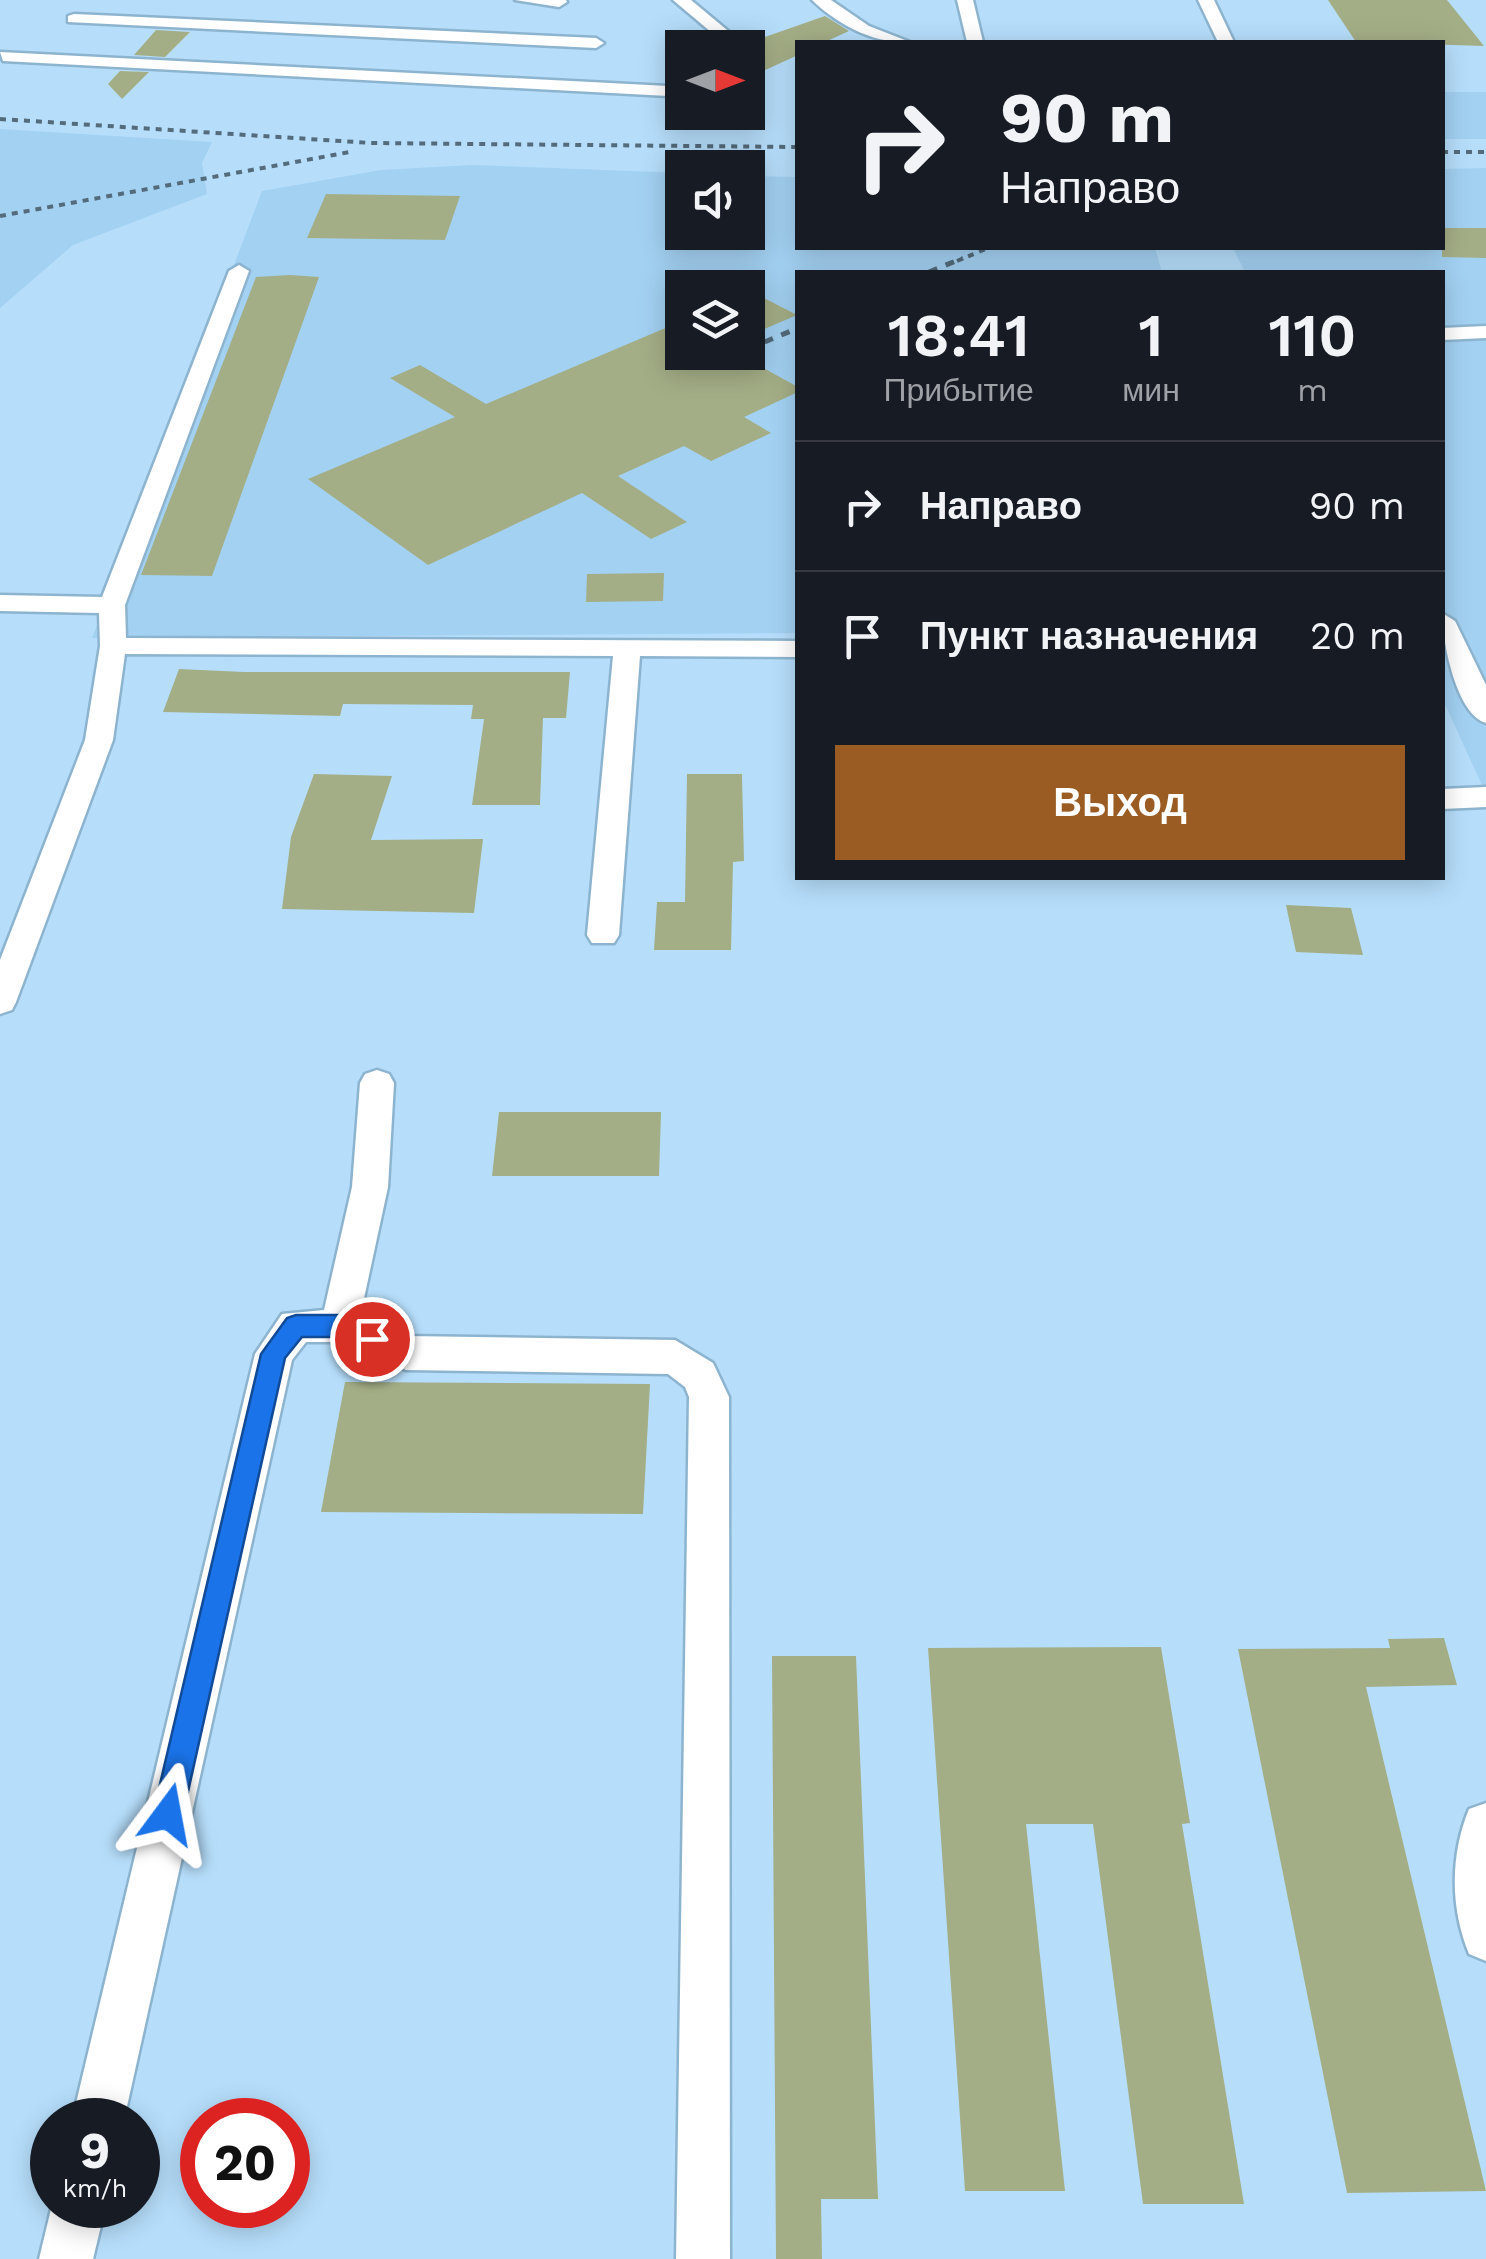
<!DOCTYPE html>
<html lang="ru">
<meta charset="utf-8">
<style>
:root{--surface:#171b24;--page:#242831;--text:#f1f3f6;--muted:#9ea1a6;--line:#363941;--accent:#9a5c23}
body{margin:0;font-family:"Work Sans",sans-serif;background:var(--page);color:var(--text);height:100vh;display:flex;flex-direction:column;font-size:38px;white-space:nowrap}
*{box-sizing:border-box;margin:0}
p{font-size:32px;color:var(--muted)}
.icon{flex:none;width:55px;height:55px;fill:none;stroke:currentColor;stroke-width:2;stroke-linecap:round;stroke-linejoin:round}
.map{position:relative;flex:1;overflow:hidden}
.drawer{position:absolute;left:795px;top:270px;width:650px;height:610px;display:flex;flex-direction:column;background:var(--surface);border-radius:0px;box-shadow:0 5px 25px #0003}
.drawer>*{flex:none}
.top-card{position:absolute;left:795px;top:40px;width:650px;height:210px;border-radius:0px;box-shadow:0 5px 25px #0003;background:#171b24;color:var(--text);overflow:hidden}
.needle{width:65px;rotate:90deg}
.buttons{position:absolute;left:665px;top:30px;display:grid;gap:20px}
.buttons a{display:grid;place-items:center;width:100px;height:100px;border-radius:0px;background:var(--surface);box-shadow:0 5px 25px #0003;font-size:50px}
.speed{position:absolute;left:30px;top:2098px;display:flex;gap:20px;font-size:50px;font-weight:700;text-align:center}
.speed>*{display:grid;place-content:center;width:130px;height:130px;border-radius:50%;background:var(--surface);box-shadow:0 5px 25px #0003;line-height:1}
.speed small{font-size:25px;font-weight:400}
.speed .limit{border:15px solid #d22;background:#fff;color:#111}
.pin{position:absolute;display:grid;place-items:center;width:85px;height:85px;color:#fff;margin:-42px;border:5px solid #fff;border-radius:50%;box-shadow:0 2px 10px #0007}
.me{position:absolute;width:110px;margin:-55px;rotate:13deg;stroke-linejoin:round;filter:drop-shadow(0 0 8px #0008)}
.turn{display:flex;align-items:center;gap:35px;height:210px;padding:0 40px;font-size:45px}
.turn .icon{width:130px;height:130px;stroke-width:2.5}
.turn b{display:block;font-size:70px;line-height:85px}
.eta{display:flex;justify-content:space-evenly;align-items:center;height:170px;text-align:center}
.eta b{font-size:60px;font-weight:600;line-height:70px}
.primary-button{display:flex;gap:20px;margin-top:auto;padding:20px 40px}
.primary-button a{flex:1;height:115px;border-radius:0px;background:var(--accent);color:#fff;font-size:40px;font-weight:600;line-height:115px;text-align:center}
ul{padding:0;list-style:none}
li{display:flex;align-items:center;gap:30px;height:130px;padding:0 40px;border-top:2px solid var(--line)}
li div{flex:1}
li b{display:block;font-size:38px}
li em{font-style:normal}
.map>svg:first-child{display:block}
</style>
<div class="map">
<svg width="1486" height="2259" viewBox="0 0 1486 2259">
<rect width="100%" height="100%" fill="#b6defb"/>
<!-- built -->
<g fill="#a3d1f2" fill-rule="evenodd">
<rect x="1443" y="92" width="43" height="47"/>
<path d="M0 129 212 142 202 163 207 194 73 245 0 308Z"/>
<path d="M473 165 682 173V232H748V176L797 177 798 248H1155L1162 272H798L797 633 92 638 262 191 381 170ZM682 288H748V352H682Z"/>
<path d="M1486 168V794L1443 700 1442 272H1245L1233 248H1442L1443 169Z"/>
</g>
<!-- building -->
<g fill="#a4ae86">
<path d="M1328 0H1447L1484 46 1356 42Z"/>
<path d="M825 16 849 31 825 42H798V55L748 78V43Z"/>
<path d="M156 30 190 32 165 57 134 55Z"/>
<path d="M120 71 149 72 122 99 108 84Z"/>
<path d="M326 194 460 196 445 240 307 238Z"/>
<path d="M1442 228H1486V258L1442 257Z"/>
<path d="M290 275 319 277 212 576 141 575 256 277Z"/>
<path d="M762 297 797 315 748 336V303Z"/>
<path d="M682 321V352H734L798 387V392L744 417 771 433 711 461 684 446 618 476 687 522 651 539 582 493 428 565 308 479 455 417 390 378 420 365 486 404Z"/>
<path d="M664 573 663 601 586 602 587 574Z"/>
<path d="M179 669 244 672H570L566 718H543L540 805H472L484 719H471L473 705 343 704 340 716 163 712Z"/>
<path d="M314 774 392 776 371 840 483 839 474 913 282 909 291 837Z"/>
<path d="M687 774H742L744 861 733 862 731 950H654L657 902H685Z"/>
<path d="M1286 905 1351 908 1363 955 1296 952Z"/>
<path d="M499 1112H661L659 1176H492Z"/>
<path d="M345 1382 650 1384 643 1514 321 1512Z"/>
<path d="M1444 1638 1457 1685 1366 1687 1486 2191 1347 2193 1238 1649 1390 1648 1388 1639Z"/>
<path d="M1161 1647 1190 1823 1182 1824 1244 2204H1143L1093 1824H1026L1065 2191H965L928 1648Z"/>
<path d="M772 1656H856L878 2199H821L822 2259H776Z"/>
</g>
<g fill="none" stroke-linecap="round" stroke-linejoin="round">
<defs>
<g id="minor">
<path d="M515 0H566L567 2 559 7Z"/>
<path d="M673 0H691L745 45 730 48Z"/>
<path d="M812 0H831L869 26 910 42C874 44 838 25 812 0Z"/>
<path d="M957 0H973L983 42H967Z"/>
<path d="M1198 0H1214L1234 42H1218Z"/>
<path d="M74 14 596 38 604 43 596 48 68 22V16Z"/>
<path d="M0 52 668 86 677 91 668 96 3 61Z"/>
<path d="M239 265 249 271 125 605 126 638 798 641V657L640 656 619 935 614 943H592L587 935 613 656 125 654 113 740 16 1002 12 1010 0 1014V960L85 740 100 646 99 613 0 611V595L102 597 229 271Z"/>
<path d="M1486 326V338L1442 340V328Z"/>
<path d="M1442 613 1455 621 1486 685V723C1456 715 1442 640 1442 613Z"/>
<path d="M1486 787V807L1442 809V789Z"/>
<path d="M377 1070 389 1074 394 1083 388 1187 360 1317 407 1336 675 1340 713 1363 729 1397 730 2259H676L689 1397 685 1387 668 1374 406 1370 337 1342H306L292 1360 124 2120H72L255 1354 282 1314 324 1310 352 1187 360 1083 365 1074Z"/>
<path d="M1486 1803V1961L1469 1954C1450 1908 1450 1855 1469 1809Z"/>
<path d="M52 2205H106L93 2259H39Z"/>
</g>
</defs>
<!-- minor casing -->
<use href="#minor" stroke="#8db4cf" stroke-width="5"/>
<!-- minor -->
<use href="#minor" fill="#fff" fill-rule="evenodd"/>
<!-- rail-far1 -->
<g stroke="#546b7b" stroke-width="4" stroke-dasharray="6 6" stroke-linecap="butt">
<path d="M0 119 371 143 798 147"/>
<path d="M1442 152H1486"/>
<path d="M0 216 350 152"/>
<path d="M957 261 988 248"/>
</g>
<!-- rail -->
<g stroke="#546b7b" stroke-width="5" stroke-dasharray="9 9" stroke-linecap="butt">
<path d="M929 272 963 258"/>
<path d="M748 349 798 328"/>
</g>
</g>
<!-- route -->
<path fill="#1a73e8" stroke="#114b97" stroke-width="2.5" d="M296 1315H339L381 1331 385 1339 372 1350 338 1337H302L285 1358 183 1814 179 1824 168 1829 158 1824 153 1814 261 1354 287 1318Z"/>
</svg>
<div class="buttons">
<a><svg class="needle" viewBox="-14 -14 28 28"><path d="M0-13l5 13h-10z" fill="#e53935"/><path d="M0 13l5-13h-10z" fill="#9ea1a6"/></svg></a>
<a><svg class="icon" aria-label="sound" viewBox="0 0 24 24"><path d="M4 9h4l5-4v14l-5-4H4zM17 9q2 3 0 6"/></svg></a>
<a><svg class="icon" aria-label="layers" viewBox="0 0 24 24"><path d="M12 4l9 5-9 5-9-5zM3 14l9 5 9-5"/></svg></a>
</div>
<div class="speed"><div>9<small>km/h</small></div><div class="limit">20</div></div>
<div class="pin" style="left:372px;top:1339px;background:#d93025"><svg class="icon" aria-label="arrive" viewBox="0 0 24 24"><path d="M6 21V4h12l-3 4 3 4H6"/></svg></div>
<svg class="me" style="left:168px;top:1814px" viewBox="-20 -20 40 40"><path d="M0-17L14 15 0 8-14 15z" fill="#1a73e8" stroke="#fff" stroke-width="4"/></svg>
<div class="top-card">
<div class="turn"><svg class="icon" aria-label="right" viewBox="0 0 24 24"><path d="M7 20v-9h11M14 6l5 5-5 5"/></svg><div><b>90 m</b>Направо</div></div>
</div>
<section class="drawer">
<div class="eta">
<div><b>18:41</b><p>Прибытие</p></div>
<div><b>1</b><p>мин</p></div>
<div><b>110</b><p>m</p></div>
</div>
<ul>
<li><svg class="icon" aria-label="right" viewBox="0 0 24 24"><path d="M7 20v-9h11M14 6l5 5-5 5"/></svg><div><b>Направо</b></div><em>90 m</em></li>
<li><svg class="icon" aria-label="arrive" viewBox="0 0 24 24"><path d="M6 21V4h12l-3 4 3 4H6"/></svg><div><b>Пункт назначения</b></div><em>20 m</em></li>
</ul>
<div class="primary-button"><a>Выход</a></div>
</section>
</div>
